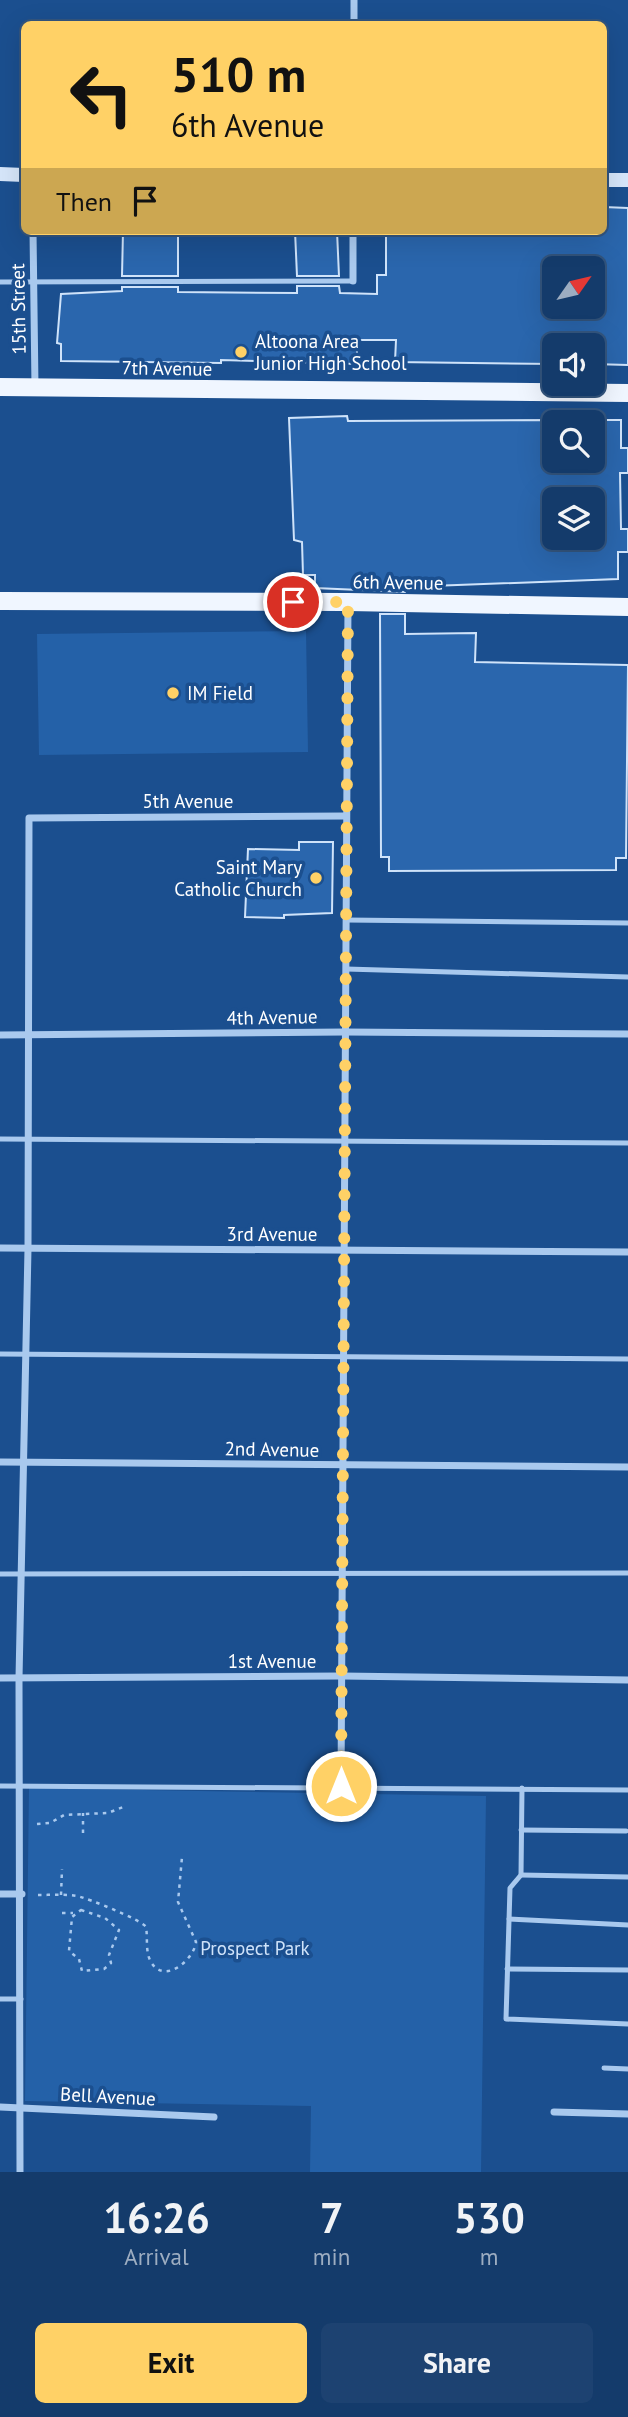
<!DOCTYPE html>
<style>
:root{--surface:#143b6b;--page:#1d4271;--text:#f1f3f6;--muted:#9dadc1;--line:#33557e;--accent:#ffd166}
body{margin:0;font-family:"PT Sans",sans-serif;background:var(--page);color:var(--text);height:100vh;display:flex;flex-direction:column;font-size:26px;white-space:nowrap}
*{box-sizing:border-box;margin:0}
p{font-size:23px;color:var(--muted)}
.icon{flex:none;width:38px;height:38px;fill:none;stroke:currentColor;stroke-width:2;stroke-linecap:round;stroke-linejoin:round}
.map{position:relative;height:2172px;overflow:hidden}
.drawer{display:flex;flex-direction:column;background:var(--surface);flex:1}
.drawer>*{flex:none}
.top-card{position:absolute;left:21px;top:21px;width:586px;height:214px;border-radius:10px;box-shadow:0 7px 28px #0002,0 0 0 2px var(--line);background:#ffd166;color:#111;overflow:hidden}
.needle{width:46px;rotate:56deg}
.controls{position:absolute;left:542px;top:256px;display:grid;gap:14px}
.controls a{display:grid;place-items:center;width:63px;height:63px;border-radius:10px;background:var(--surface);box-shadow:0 7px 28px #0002,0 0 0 2px var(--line);font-size:35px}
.pin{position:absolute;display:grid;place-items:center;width:60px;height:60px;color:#fff;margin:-30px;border:4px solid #fff;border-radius:50%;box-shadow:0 2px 7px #0007}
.me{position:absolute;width:77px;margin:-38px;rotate:0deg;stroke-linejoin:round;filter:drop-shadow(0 0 5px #0008)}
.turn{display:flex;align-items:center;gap:24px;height:147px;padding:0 35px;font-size:32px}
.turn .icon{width:91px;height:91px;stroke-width:2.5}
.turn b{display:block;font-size:49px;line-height:60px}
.then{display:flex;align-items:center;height:66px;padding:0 35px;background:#0003;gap:14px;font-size:26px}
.eta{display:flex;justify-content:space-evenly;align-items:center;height:119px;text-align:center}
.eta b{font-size:42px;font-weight:800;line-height:49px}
.cta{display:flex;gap:14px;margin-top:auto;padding:14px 35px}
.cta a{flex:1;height:80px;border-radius:10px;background:var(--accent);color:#111;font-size:28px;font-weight:800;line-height:80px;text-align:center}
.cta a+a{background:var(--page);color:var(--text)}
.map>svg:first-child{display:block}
</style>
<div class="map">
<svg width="628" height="2172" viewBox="0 0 628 2172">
<rect width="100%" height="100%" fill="#1b4f8f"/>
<!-- green -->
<g fill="#2461a8">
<path d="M306 631 308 752 39 755 37 634Z"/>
<path d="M29 1788 486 1796 481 2172H310L311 2106 25 2101Z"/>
</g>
<!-- building -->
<g fill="#2a66ad" stroke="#cfe3fa" stroke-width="2" fill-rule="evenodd">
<path d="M604 207 628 208V365L593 364V345H555V364L395 362 396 340H357V364L221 360V363L61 361V344L57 343 61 294 122 291V287H178V292L297 293V286H339L340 293 377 294V275H386V231H604ZM555 268H593V306H555Z"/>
<path d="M123 231H178V276H122Z"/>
<path d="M295 231H337L339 276H297Z"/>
<path d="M347 416 348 421 555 420V460H593V420H621V448H628V473H620L621 529H628V552H618V579L405 587V592L315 588V575H303L302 542 294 540 289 418ZM555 499H593V537H555Z"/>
<path d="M380 614H405V634L476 633 475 662 628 665 626 858H616V870L389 871V857H381Z"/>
<path d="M299 842H333L332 913 284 915V918L245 917 248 849 299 850Z"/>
</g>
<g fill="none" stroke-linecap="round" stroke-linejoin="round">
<!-- path -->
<g stroke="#a9c9ee" stroke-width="2.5" stroke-dasharray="3.5 5" stroke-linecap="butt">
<path d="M37 1824 50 1823 64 1815 108 1813 123 1807"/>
<path d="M83 1833V1813"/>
<path d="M38 1895C51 1895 64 1894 77 1896 87 1898 142 1920 146 1927 148 1938 145 1952 151 1962 164 1985 194 1960 196 1942L178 1902 182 1857"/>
<path d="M61 1895 62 1869"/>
<path d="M81 1910 105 1918 119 1930 109 1955 111 1963 104 1969 82 1971 79 1959 69 1951 72 1917Z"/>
<path d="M62 1913H73"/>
</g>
<!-- lane -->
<g stroke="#a9c9ee" stroke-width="5">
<path d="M0 282 353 281"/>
<path d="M346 920 628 923"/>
<path d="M346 969 628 977"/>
<path d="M0 1139 628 1143"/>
<path d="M0 1354 628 1359"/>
<path d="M0 1574 628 1573"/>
<path d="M0 1786 628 1790"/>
<path d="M522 1788 521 1875 510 1888 506 2019 628 2024"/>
<path d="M521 1830 626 1831"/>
<path d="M521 1875 628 1877"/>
<path d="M509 1919 628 1925"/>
<path d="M507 1969 628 1970"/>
<path d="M0 1999H21"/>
<path d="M604 2068 628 2069"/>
</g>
<!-- street -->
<g stroke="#a9c9ee" stroke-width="7">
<path d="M354 0V24"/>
<path d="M33 231 35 387"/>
<path d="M353 281V231"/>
<path d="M0 1035 345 1032 628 1034"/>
<path d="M0 1248 628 1252"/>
<path d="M0 1462 628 1467"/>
<path d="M0 1678 342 1676 628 1680"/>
<path d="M341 1786 348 604"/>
<path d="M0 1894H22"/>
<path d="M0 2107 214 2117"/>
<path d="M554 2112 628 2114"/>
<path d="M20 2172 19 1678 28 1249 29 818 346 816"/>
</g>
<!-- secondary -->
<g stroke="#d6e6fa" stroke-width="14">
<path d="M0 174 24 175"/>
<path d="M604 180H628"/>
</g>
<!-- primary -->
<g stroke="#f0f6ff" stroke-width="18">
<path d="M0 387 628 393"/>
<path d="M0 601 348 602 628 607"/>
</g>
</g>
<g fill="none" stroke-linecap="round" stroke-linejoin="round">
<!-- route -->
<path stroke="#ffd166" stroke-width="12" stroke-dasharray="0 21.6" d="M293 602H348L341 1786"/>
</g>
<!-- markers -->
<g fill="#ffd166" stroke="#1b4f8f" stroke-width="2.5">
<circle cx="241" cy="352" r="7"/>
<circle cx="173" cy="693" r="7"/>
<circle cx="316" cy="878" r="7"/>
</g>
<g text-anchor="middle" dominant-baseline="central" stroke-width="7" stroke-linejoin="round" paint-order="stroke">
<!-- street labels -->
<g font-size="19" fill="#fff" stroke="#1b4f8f">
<text transform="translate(18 309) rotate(-91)">15th Street</text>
<text transform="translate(167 368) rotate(1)">7th Avenue</text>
<text transform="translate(398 582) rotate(1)">6th Avenue</text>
<text x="188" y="801">5th Avenue</text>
<text transform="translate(272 1017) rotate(-1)">4th Avenue</text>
<text x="272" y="1234">3rd Avenue</text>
<text transform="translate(272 1449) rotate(1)">2nd Avenue</text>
<text x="272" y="1661">1st Avenue</text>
<text transform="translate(108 2096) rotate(3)">Bell Avenue</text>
</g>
<!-- poi labels -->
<g font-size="19" fill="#fff" stroke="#1b4f8f" text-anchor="start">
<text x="255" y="341">Altoona Area<tspan x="255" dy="22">Junior High School</tspan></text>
<text x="187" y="693">IM Field</text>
<text x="302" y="867" text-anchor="end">Saint Mary<tspan x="302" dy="22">Catholic Church</tspan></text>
</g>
<!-- park labels -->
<g font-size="19" fill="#cfe3fa" stroke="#1b4f8f">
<text x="255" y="1948">Prospect Park</text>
</g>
</g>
</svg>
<div class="controls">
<a><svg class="needle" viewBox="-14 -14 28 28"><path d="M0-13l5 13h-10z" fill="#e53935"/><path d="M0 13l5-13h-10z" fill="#9dadc1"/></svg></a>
<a><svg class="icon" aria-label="sound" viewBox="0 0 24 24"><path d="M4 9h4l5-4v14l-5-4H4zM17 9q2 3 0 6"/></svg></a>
<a><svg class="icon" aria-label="search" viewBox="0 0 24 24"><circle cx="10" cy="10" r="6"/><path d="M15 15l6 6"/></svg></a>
<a><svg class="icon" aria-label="layers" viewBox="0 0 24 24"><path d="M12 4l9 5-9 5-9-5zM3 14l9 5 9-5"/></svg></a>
</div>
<div class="pin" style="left:293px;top:602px;background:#d93025"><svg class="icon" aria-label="arrive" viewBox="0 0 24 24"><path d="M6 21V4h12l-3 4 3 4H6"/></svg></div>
<svg class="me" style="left:341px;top:1786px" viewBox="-20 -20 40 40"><circle r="17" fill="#ffd166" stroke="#fff" stroke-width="3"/><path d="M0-11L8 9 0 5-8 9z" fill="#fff"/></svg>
<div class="top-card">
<div class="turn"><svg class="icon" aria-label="left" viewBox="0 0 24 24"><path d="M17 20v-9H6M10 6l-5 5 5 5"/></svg><div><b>510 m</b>6th Avenue</div></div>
<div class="then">Then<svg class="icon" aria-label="arrive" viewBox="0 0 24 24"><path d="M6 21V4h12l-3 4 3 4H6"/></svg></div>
</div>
</div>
<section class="drawer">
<div class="eta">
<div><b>16:26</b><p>Arrival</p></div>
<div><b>7</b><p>min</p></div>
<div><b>530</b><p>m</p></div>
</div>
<div class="cta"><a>Exit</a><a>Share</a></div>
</section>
